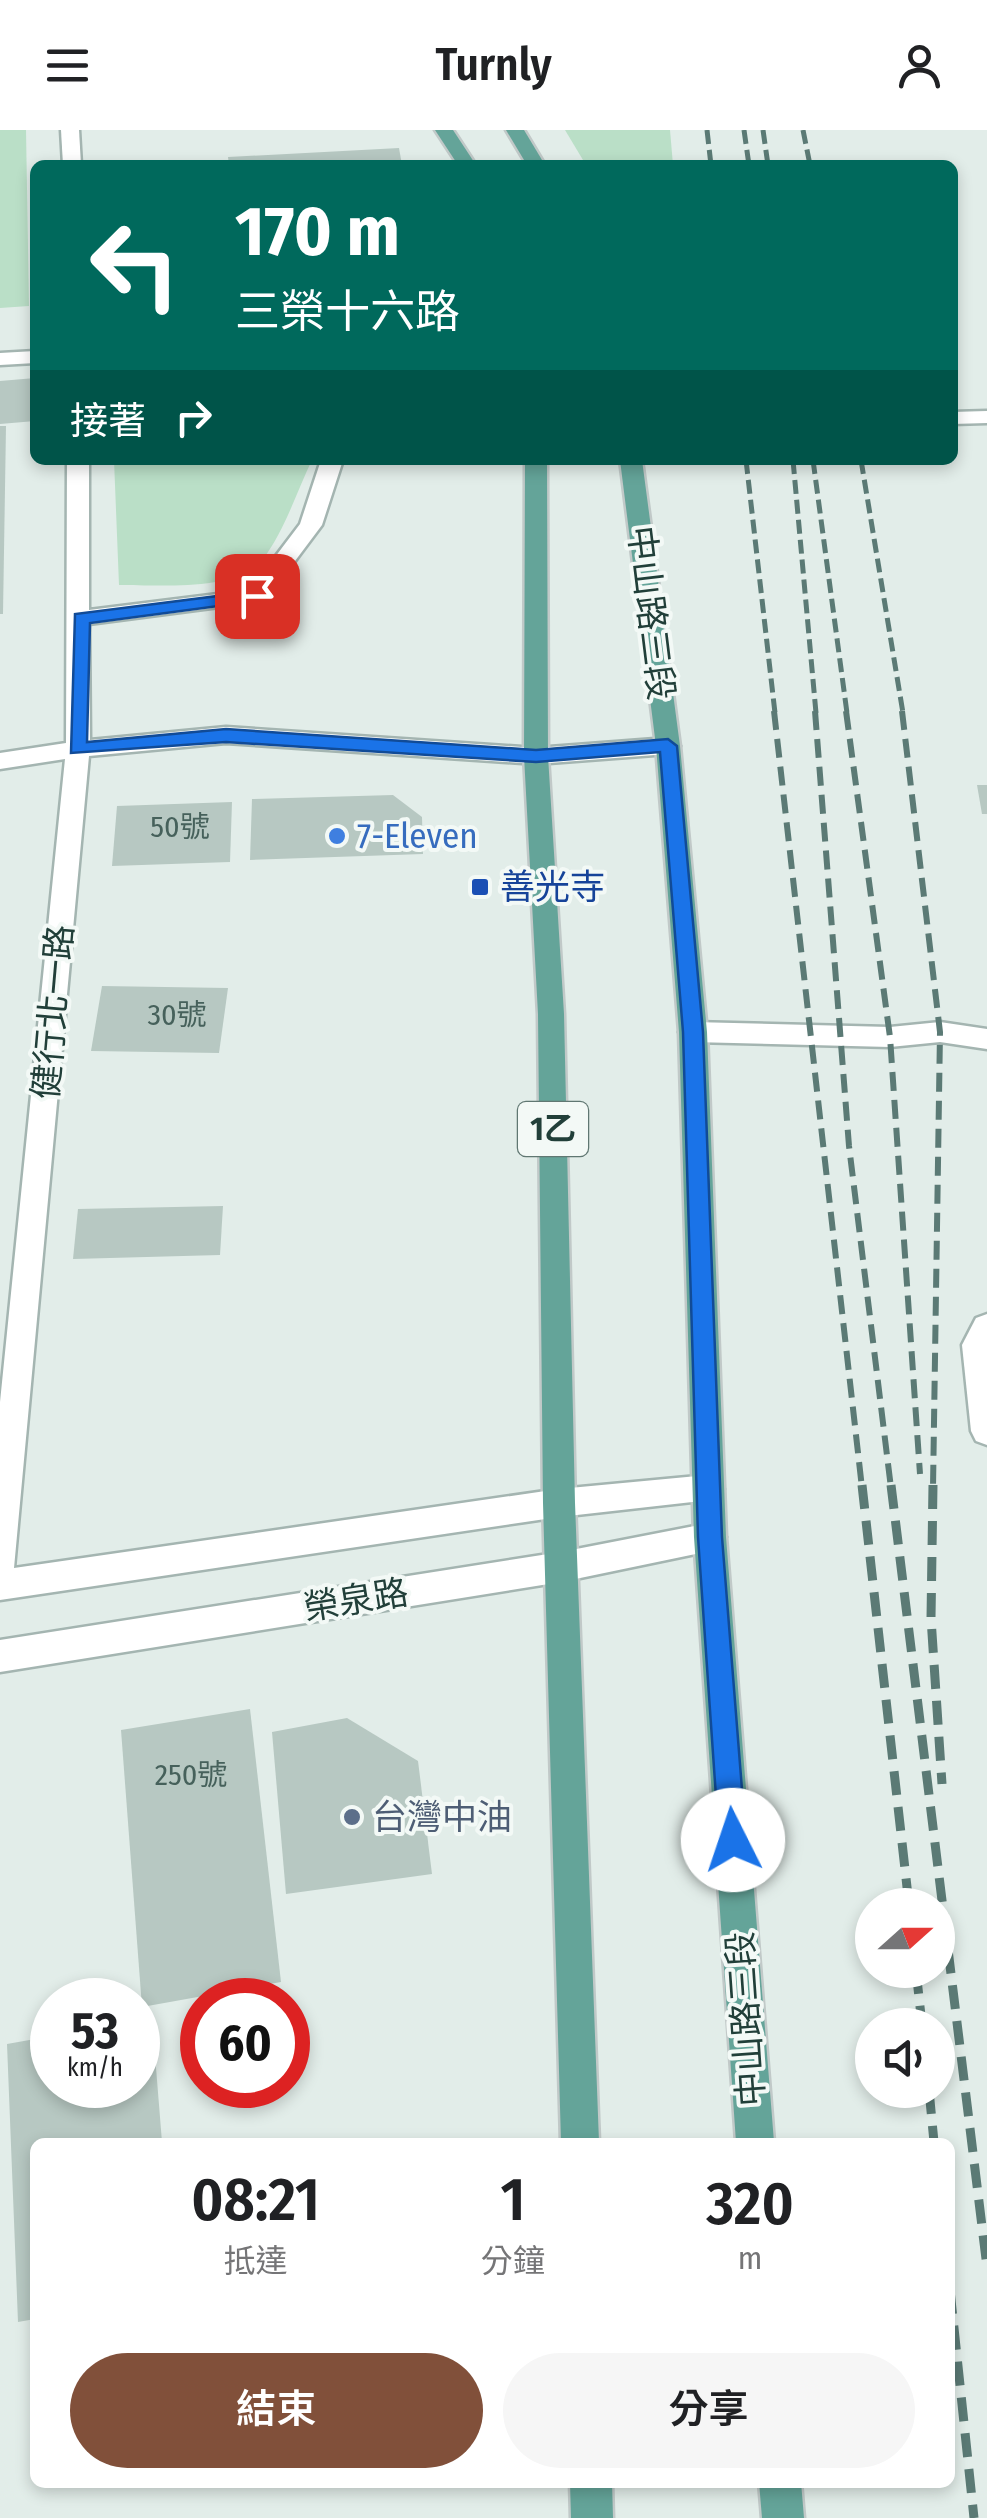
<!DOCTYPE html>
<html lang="zh-TW">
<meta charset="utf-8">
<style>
:root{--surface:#fff;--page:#f6f6f6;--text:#202124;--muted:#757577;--accent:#81503a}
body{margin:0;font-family:"Fira Sans Condensed","Noto Sans TC",sans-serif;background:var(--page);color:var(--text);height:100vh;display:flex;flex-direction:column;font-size:38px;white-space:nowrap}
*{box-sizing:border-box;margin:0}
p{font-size:32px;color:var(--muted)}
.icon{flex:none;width:55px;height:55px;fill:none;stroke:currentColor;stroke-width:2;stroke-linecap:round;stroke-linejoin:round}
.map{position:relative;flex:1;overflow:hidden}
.sheet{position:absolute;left:30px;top:2008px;width:925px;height:350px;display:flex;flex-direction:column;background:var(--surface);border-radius:15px;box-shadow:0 5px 15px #0003}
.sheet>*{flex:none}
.top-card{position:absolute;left:30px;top:30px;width:928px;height:305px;border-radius:15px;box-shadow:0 5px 15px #0003;background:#00695c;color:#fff;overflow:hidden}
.needle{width:65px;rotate:69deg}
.controls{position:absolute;left:855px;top:1758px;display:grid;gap:20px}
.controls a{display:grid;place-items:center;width:100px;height:100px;border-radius:50%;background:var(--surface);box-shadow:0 5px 15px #0003;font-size:50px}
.speed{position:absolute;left:30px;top:1848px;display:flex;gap:20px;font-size:50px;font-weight:700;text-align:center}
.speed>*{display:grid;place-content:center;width:130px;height:130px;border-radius:50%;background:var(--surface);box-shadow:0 5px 15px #0003;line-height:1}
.speed small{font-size:25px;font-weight:400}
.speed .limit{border:15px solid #d22;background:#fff;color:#111}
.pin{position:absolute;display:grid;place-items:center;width:85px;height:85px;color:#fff;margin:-42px;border-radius:20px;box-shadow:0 5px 15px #0006}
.me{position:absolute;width:110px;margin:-55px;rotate:356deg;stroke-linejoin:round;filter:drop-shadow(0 0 8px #0008)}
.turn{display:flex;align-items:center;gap:35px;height:210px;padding:0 40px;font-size:45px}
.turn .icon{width:130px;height:130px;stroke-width:2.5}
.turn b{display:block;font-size:70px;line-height:85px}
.then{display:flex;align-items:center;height:95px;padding:0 40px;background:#0003;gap:20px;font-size:38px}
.eta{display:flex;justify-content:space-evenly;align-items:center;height:170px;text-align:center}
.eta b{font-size:60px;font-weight:600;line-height:70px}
.button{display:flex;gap:20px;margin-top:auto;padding:20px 40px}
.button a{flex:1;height:115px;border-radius:60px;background:var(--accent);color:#fff;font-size:40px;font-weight:600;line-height:115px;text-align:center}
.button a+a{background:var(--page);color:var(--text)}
header{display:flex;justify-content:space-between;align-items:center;height:130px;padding:0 40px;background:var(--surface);font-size:45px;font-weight:600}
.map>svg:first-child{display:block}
</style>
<header><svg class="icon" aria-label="menu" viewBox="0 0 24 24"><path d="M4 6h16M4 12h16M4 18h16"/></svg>Turnly<svg class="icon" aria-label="person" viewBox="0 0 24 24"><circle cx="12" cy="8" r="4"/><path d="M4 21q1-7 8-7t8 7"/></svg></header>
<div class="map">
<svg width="987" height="2388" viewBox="0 0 987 2388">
<rect width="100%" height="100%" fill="#e2ede9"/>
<!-- green -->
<g fill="#badfc7">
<path d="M0 0H26L29 176 0 178Z"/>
<path d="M565 0H670L673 35H586Z"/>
<path d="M114 330H312C297 361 284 402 263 429 238 462 157 455 119 455Z"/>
</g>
<!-- building -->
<g fill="#b7c8c2">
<path d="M399 18 402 35H229L228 27Z"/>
<path d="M35 248V291L0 294V251Z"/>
<path d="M0 296H6L3 484H0Z"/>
<path d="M977 655H987V684H982Z"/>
<path d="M393 665 422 687 423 724 250 730 252 669Z"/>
<path d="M232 672 230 732 112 736 117 676Z"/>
<path d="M102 856 228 858 219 923 91 921Z"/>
<path d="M223 1076 220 1125 73 1129 78 1079Z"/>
<path d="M250 1579 281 1852 142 1877 121 1600Z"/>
<path d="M347 1588 418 1631 432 1744 286 1764 272 1602Z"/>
<path d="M152 1888 162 2012H35V2189L18 2192 7 1914 52 1906V1955H138V1890Z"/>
</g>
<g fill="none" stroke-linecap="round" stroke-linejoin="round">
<defs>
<g id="minor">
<path d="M61 0H79L81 35H63Z"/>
<path d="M35 221V233L0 235V223Z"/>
<path d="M987 281V293L952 294V282Z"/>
<path d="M67 330H89V480L250 460 300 394 321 330H343L322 395 265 471 89 494 90 610 226 597 536 618 668 608 680 616 668 624 536 634 226 613 89 626 14 1438 559 1359 708 1345 719 1349 724 1359 719 1369 559 1387 0 1470V1272L65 629 0 639V623L66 613Z"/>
<path d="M693 892 890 897 940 892 987 899V919L940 912 890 917 693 912 679 902Z"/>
<path d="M987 1184V1315L976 1311 971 1301 962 1215 976 1188Z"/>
<path d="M710 1393 721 1397 726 1407 721 1417 710 1421 561 1452 0 1542V1510L561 1422Z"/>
</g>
<g id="major">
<path d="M435 0H453L476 35H458Z"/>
<path d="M506 0H524L545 35H527Z"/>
<path d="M525 330H547L548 626 564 884 575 1373 599 2012H561L543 1373 538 884 524 626Z"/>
<path d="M620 330H642L680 616 707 902 726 1407 774 2012H736L694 1407 679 902 656 616Z"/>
<path d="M570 2352H612L613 2388H571Z"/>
<path d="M759 2352H801L804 2388H762Z"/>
</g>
</defs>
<!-- minor casing -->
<use href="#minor" stroke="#a4b5b1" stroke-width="5"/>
<!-- major casing -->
<use href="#major" stroke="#c1c9c8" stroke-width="5"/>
<!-- minor -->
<use href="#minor" fill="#fff" fill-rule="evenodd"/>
<!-- major -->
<use href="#major" fill="#64a499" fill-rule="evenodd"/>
<!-- rail-far2 -->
<g stroke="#5b7a75" stroke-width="5" stroke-dasharray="14 6" stroke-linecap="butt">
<path d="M707 0 711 35"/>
<path d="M744 0 749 35"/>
<path d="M763 0 768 35"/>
<path d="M803 0 810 35"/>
<path d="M746 330 775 583"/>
<path d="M793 330 816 583"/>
<path d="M813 330 847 583"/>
<path d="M861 330 903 583"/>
</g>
<!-- rail-far1 -->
<g stroke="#5b7a75" stroke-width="6" stroke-dasharray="19 9" stroke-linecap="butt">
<path d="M774 581 862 1358"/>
<path d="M815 581 849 1016 891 1358"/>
<path d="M846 581 890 907 920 1344"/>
<path d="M902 581 940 902 933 1358"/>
</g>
<!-- rail -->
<g stroke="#5b7a75" stroke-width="9" stroke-dasharray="24 12" stroke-linecap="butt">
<path d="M862 1355 909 1775"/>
<path d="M891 1355 987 2137"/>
<path d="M933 1355 931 1488 942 1654"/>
<path d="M916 1840 922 1895"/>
<path d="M929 1960 934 2012"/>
<path d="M950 2160 974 2388"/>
</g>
</g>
<!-- route -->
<path fill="#1a73e8" stroke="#114b97" stroke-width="2.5" d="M257 461 266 466 263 470 90 493 87 612 226 599 536 620 668 609 677 616 703 902 722 1407 746 1710 742 1719 733 1723 723 1719 719 1710 698 1407 683 902 660 622 536 632 226 612 71 623 75 484Z"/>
<!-- markers -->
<circle fill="#3f7fe0" stroke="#f3f9f6" stroke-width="4" cx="337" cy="706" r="10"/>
<rect fill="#1a4fb4" stroke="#f3f9f6" stroke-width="4" x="470" y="747" width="20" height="20" rx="5"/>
<circle fill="#5c6f8a" stroke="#f3f9f6" stroke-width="4" cx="352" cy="1687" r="10"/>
<g text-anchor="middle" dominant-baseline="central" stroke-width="8" stroke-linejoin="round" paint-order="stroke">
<!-- number labels -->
<g font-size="30" fill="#46615b">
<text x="180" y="697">50號</text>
<text x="177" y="885">30號</text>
<text x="191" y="1645">250號</text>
</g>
<!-- shield labels -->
<rect fill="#f3f9f6" stroke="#607772" stroke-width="2.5" x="518" y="972" width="70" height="54" rx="8"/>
<g font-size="32" font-weight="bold" fill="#213f39">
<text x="553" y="999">1乙</text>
</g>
<!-- street labels -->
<g font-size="35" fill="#213f39" stroke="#f3f9f6">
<text transform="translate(651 483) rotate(83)">中山路三段</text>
<text transform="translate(53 882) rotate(-85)">健行北一路</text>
<text transform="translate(356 1470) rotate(-9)">榮泉路</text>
<text transform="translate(746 1889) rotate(-94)">中山路三段</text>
</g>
<!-- shop labels -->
<g font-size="35" fill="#366cbe" stroke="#f3f9f6" text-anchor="start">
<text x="357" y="706">7-Eleven</text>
</g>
<!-- transit labels -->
<g font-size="35" fill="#164399" stroke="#f3f9f6" text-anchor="start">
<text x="500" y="757">善光寺</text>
</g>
<!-- service labels -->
<g font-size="35" fill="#4e5e75" stroke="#f3f9f6" text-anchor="start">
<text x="372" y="1687">台灣中油</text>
</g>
</g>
</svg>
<div class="controls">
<a><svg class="needle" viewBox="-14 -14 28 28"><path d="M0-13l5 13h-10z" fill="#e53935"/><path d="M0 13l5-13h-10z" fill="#757577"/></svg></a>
<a><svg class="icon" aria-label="sound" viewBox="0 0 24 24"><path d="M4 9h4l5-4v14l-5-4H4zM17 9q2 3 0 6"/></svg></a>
</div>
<div class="speed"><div>53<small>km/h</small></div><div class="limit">60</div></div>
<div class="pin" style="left:257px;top:466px;background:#d93025"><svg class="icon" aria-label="arrive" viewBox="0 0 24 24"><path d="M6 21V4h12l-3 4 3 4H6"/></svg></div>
<svg class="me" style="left:733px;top:1710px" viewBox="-20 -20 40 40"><circle r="19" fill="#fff"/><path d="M0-13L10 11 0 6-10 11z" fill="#1a73e8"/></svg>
<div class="top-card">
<div class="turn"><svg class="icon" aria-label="left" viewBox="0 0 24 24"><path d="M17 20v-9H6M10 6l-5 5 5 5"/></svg><div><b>170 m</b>三榮十六路</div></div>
<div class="then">接著<svg class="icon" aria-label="right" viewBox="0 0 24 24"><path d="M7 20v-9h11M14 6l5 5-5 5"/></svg></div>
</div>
<section class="sheet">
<div class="eta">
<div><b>08:21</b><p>抵達</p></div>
<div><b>1</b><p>分鐘</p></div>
<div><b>320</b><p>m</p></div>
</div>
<div class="button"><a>結束</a><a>分享</a></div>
</section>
</div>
